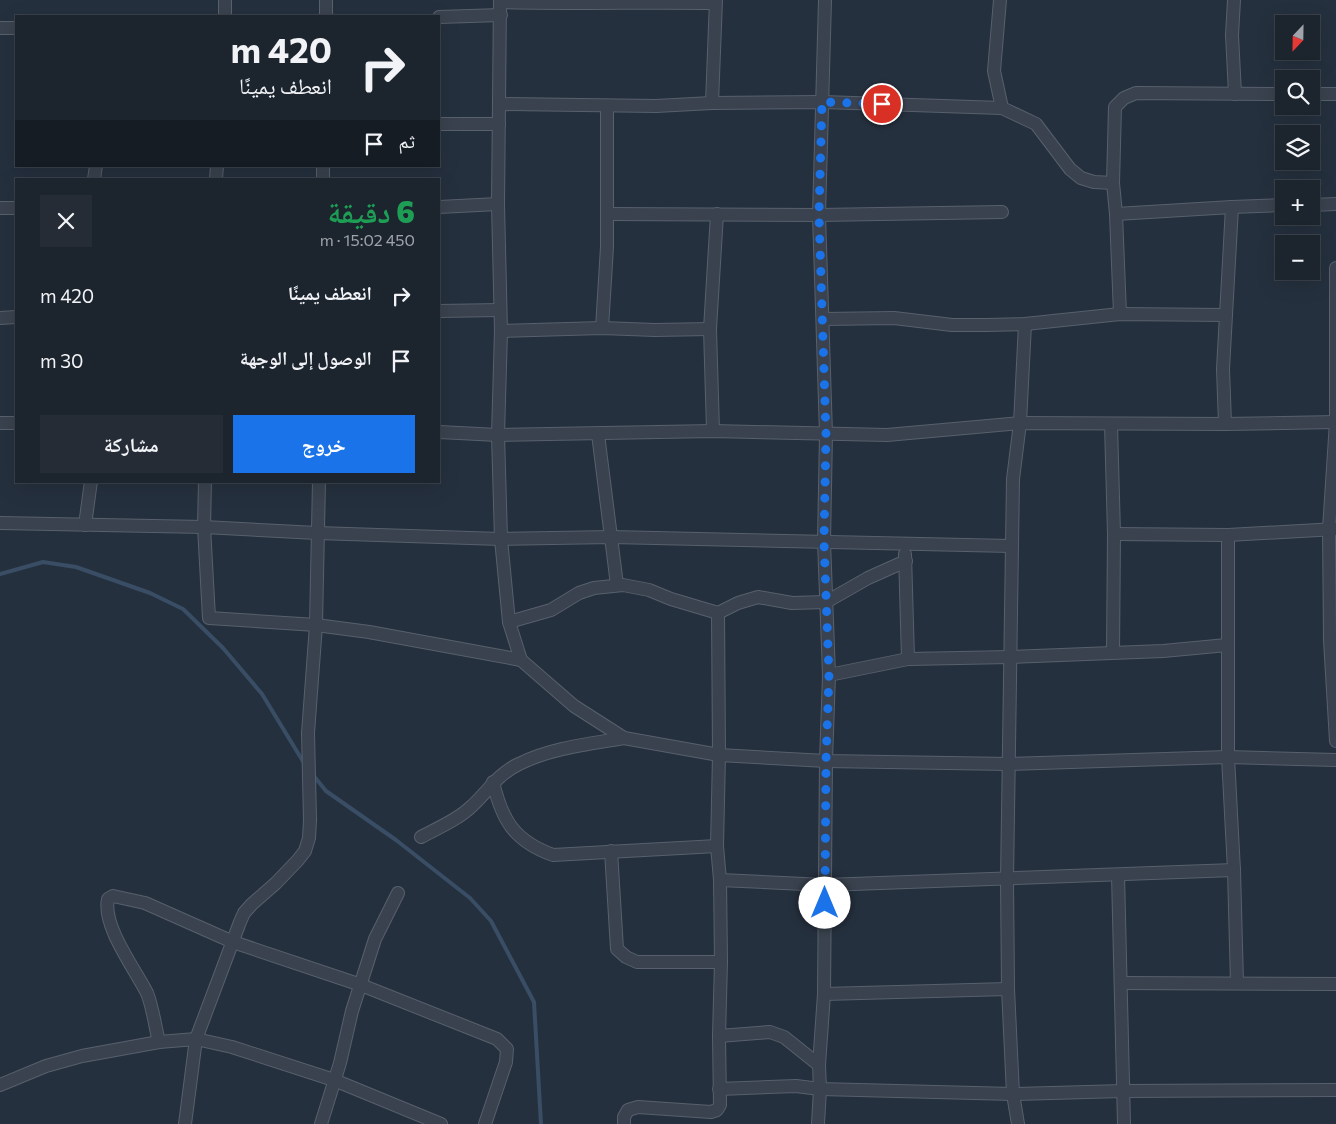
<!DOCTYPE html>
<html lang="ar">
<meta charset="utf-8">
<style>
:root{--surface:#1c242e;--page:#252c36;--text:#f1f3f6;--muted:#a0a4aa;--line:#3a414a;--accent:#1a73e8}
body{margin:0;font-family:Commissioner,"Noto Naskh Arabic",sans-serif;background:var(--page);color:var(--text);direction:rtl;height:100vh;display:flex;flex-direction:column;font-size:19px;white-space:nowrap}
*{box-sizing:border-box;margin:0}
p{font-size:16px;color:var(--muted)}
.icon{flex:none;width:28px;height:28px;fill:none;stroke:currentColor;stroke-width:2;stroke-linecap:round;stroke-linejoin:round}
.map{position:relative;flex:1;overflow:hidden;direction:ltr}
.panel{position:absolute;left:15px;top:178px;width:425px;height:305px;display:flex;flex-direction:column;background:var(--surface);border-radius:0px;box-shadow:0 5px 20px #0002,0 0 0 1px var(--line);direction:rtl}
.panel>*{flex:none}
.hud{position:absolute;left:15px;top:15px;width:425px;height:152px;border-radius:0px;box-shadow:0 5px 20px #0002,0 0 0 1px var(--line);direction:rtl;background:#1c242e;color:var(--text);overflow:hidden}
.needle{width:32px;rotate:202deg}
.buttons{position:absolute;left:1275px;top:15px;display:grid;gap:10px}
.buttons a{display:grid;place-items:center;width:45px;height:45px;border-radius:0px;background:var(--surface);box-shadow:0 5px 20px #0002,0 0 0 1px var(--line);font-size:25px}
.pin{position:absolute;display:grid;place-items:center;width:42px;height:42px;color:#fff;margin:-21px;border:2px solid #fff;border-radius:50%;box-shadow:0 1px 5px #0007}
.me{position:absolute;width:55px;margin:-28px;rotate:0deg;stroke-linejoin:round;filter:drop-shadow(0 0 4px #0008)}
.turn{display:flex;align-items:center;gap:18px;height:105px;padding:0 25px;font-size:22px}
.turn .icon{width:65px;height:65px;stroke-width:2.5}
.turn b{display:block;font-size:35px;line-height:42px}
.then{display:flex;align-items:center;height:48px;padding:0 25px;background:#0003;gap:10px;font-size:19px}
.round{display:grid;place-items:center;flex:none;width:52px;height:52px;border-radius:0px;background:var(--page)}
.overview{display:flex;align-items:center;justify-content:space-between;height:85px;padding:0 25px}
h1{font-size:30px;font-weight:800;line-height:38px;color:#1e9e55}
.button{display:flex;gap:10px;margin-top:auto;padding:10px 25px}
.button a{flex:1;height:58px;border-radius:0px;background:var(--accent);color:#fff;font-size:20px;font-weight:800;line-height:58px;text-align:center}
.button a+a{background:var(--page);color:var(--text)}
ul{padding:0;list-style:none}
li{display:flex;align-items:center;gap:15px;height:65px;padding:0 25px}
li div{flex:1}
li b{display:block;font-size:19px}
li em{font-style:normal}
.map>svg:first-child{display:block}
</style>
<div class="map">
<svg width="1336" height="1124" viewBox="0 0 1336 1124">
<rect width="100%" height="100%" fill="#25303e"/>
<g fill="none" stroke-linecap="round" stroke-linejoin="round">
<!-- stream -->
<g stroke="#394d65" stroke-width="4">
<path d="M0 574 43 562 76 567 150 593 183 609 223 648 262 694 304 763"/>
<path d="M313 775 326 791 396 840 470 898 491 921 534 1002 541 1124"/>
</g>
<defs>
<g id="minor">
<path d="M225 0V16"/>
<path d="M326 0V16"/>
<path d="M500 0 498 204 501 331 498 435 501 539 509 622 521 660"/>
<path d="M1000 0 994 71 1002 108"/>
<path d="M1234 0 1232 35 1235 94"/>
<path d="M500 2C572 4 644 2 715 3"/>
<path d="M439 17 501 15"/>
<path d="M0 28H16"/>
<path d="M1311 94H1336"/>
<path d="M712 103 716 0"/>
<path d="M500 104 656 106 712 103 823 102 1002 108 1036 124 1070 169 1081 178 1094 182 1113 183"/>
<path d="M439 124H499"/>
<path d="M94 179 96 166"/>
<path d="M216 179 217 166"/>
<path d="M323 179V166"/>
<path d="M1311 205 1336 204"/>
<path d="M439 207 498 204"/>
<path d="M0 208H16"/>
<path d="M607 214 819 215 1002 212"/>
<path d="M1116 214 1232 207 1284 205"/>
<path d="M1336 268V422L1329 529 1330 640 1336 741"/>
<path d="M439 311 500 310"/>
<path d="M1120 314 1116 214 1113 183 1115 107 1124 98 1136 93 1284 94"/>
<path d="M0 318 16 317"/>
<path d="M823 319 894 318 952 325H987L1025 324 1120 314 1225 315"/>
<path d="M602 328 607 247V106"/>
<path d="M501 331 602 328 655 330 710 329"/>
<path d="M0 423H16"/>
<path d="M1111 424 1114 534 1113 652"/>
<path d="M1225 424 1223 369 1232 207"/>
<path d="M713 431 710 329 717 214"/>
<path d="M439 432 498 435 713 431 887 435 1020 423 1225 424 1336 422"/>
<path d="M598 434 617 585"/>
<path d="M205 481 204 527 209 618 316 625 369 632 521 660 574 706 624 738 719 755 826 761 1009 764 1228 757 1336 760"/>
<path d="M0 523 204 527 317 533 501 539 612 537 1011 546"/>
<path d="M85 525 91 481"/>
<path d="M1114 534 1228 535 1336 529"/>
<path d="M1228 535V757L1234 870 1237 983"/>
<path d="M905 554 908 659"/>
<path d="M509 622 551 610 579 593 594 588 623 585 649 590 671 599 718 613 738 603 758 597 792 603 826 602 868 578 906 561"/>
<path d="M829 675 908 659 1011 657 1163 651 1227 645"/>
<path d="M493 782C502 820 514 841 553 855L717 846"/>
<path d="M421 837C438 828 459 819 473 805 488 791 499 773 519 764 551 748 589 744 624 738"/>
<path d="M611 851 617 949 626 957 637 962H721"/>
<path d="M1118 875 1124 1124"/>
<path d="M720 880 825 885 1234 870"/>
<path d="M1122 983 1336 984"/>
<path d="M824 994 1008 989"/>
<path d="M719 1036 770 1032 784 1037 819 1065"/>
<path d="M159 1042C155 1026 153 1008 147 993 135 969 102 926 108 899L113 896 145 903 233 942 361 985 497 1039 507 1049 506 1062 485 1124"/>
<path d="M0 1085 46 1066 82 1056 159 1042 196 1039 232 1047 334 1080 441 1124"/>
<path d="M719 1089 796 1086 820 1089 1013 1094 1123 1091 1336 1090"/>
<path d="M185 1124 196 1039 240 922 244 913 252 904 276 883 298 860 305 851 309 838 310 820 308 733 316 625 319 481"/>
<path d="M321 1124 340 1063 352 1011 375 939 398 893"/>
<path d="M624 1124V1117L628 1110 638 1107 711 1112 717 1110 720 1105 719 1036 721 962 720 880 717 846 719 755 718 613"/>
<path d="M818 1124 820 1089 819 1065 824 994 826 761 829 675 824 541 826 434 819 215 825 0"/>
<path d="M1018 1124 1013 1094 1008 989 1007 880 1013 479 1020 423 1025 324"/>
</g>
</defs>
<!-- minor casing -->
<use href="#minor" stroke="#57606c" stroke-width="14"/>
<!-- minor -->
<use href="#minor" stroke="#39424e" stroke-width="12"/>
</g>
<g fill="none" stroke-linecap="round" stroke-linejoin="round">
<!-- route -->
<path stroke="#1a73e8" stroke-width="9" stroke-dasharray="0 16.2" d="M825 903 826 761 829 675 824 541 826 434 819 215 822 102 882 104"/>
</g>
</svg>
<div class="buttons">
<a><svg class="needle" viewBox="-14 -14 28 28"><path d="M0-13l5 13h-10z" fill="#e53935"/><path d="M0 13l5-13h-10z" fill="#a0a4aa"/></svg></a>
<a><svg class="icon" aria-label="search" viewBox="0 0 24 24"><circle cx="10" cy="10" r="6"/><path d="M15 15l6 6"/></svg></a>
<a><svg class="icon" aria-label="layers" viewBox="0 0 24 24"><path d="M12 4l9 5-9 5-9-5zM3 14l9 5 9-5"/></svg></a>
<a>+</a>
<a>−</a>
</div>
<div class="pin" style="left:882px;top:104px;background:#d93025"><svg class="icon" aria-label="arrive" viewBox="0 0 24 24"><path d="M6 21V4h12l-3 4 3 4H6"/></svg></div>
<svg class="me" style="left:825px;top:903px" viewBox="-20 -20 40 40"><circle r="19" fill="#fff"/><path d="M0-13L10 11 0 6-10 11z" fill="#1a73e8"/></svg>
<div class="hud">
<div class="turn"><svg class="icon" aria-label="right" viewBox="0 0 24 24"><path d="M7 20v-9h11M14 6l5 5-5 5"/></svg><div><b>420 m</b>انعطف يمينًا</div></div>
<div class="then">ثم<svg class="icon" aria-label="arrive" viewBox="0 0 24 24"><path d="M6 21V4h12l-3 4 3 4H6"/></svg></div>
</div>
<section class="panel">
<div class="overview"><div><h1>6 دقيقة</h1><p>450 m · 15:02</p></div><a class="round"><svg class="icon" aria-label="close" viewBox="0 0 24 24"><path d="M6 6l12 12M18 6L6 18"/></svg></a></div>
<ul>
<li><svg class="icon" aria-label="right" viewBox="0 0 24 24"><path d="M7 20v-9h11M14 6l5 5-5 5"/></svg><div><b>انعطف يمينًا</b></div><em>420 m</em></li>
<li><svg class="icon" aria-label="arrive" viewBox="0 0 24 24"><path d="M6 21V4h12l-3 4 3 4H6"/></svg><div><b>الوصول إلى الوجهة</b></div><em>30 m</em></li>
</ul>
<div class="button"><a>خروج</a><a>مشاركة</a></div>
</section>
</div>
